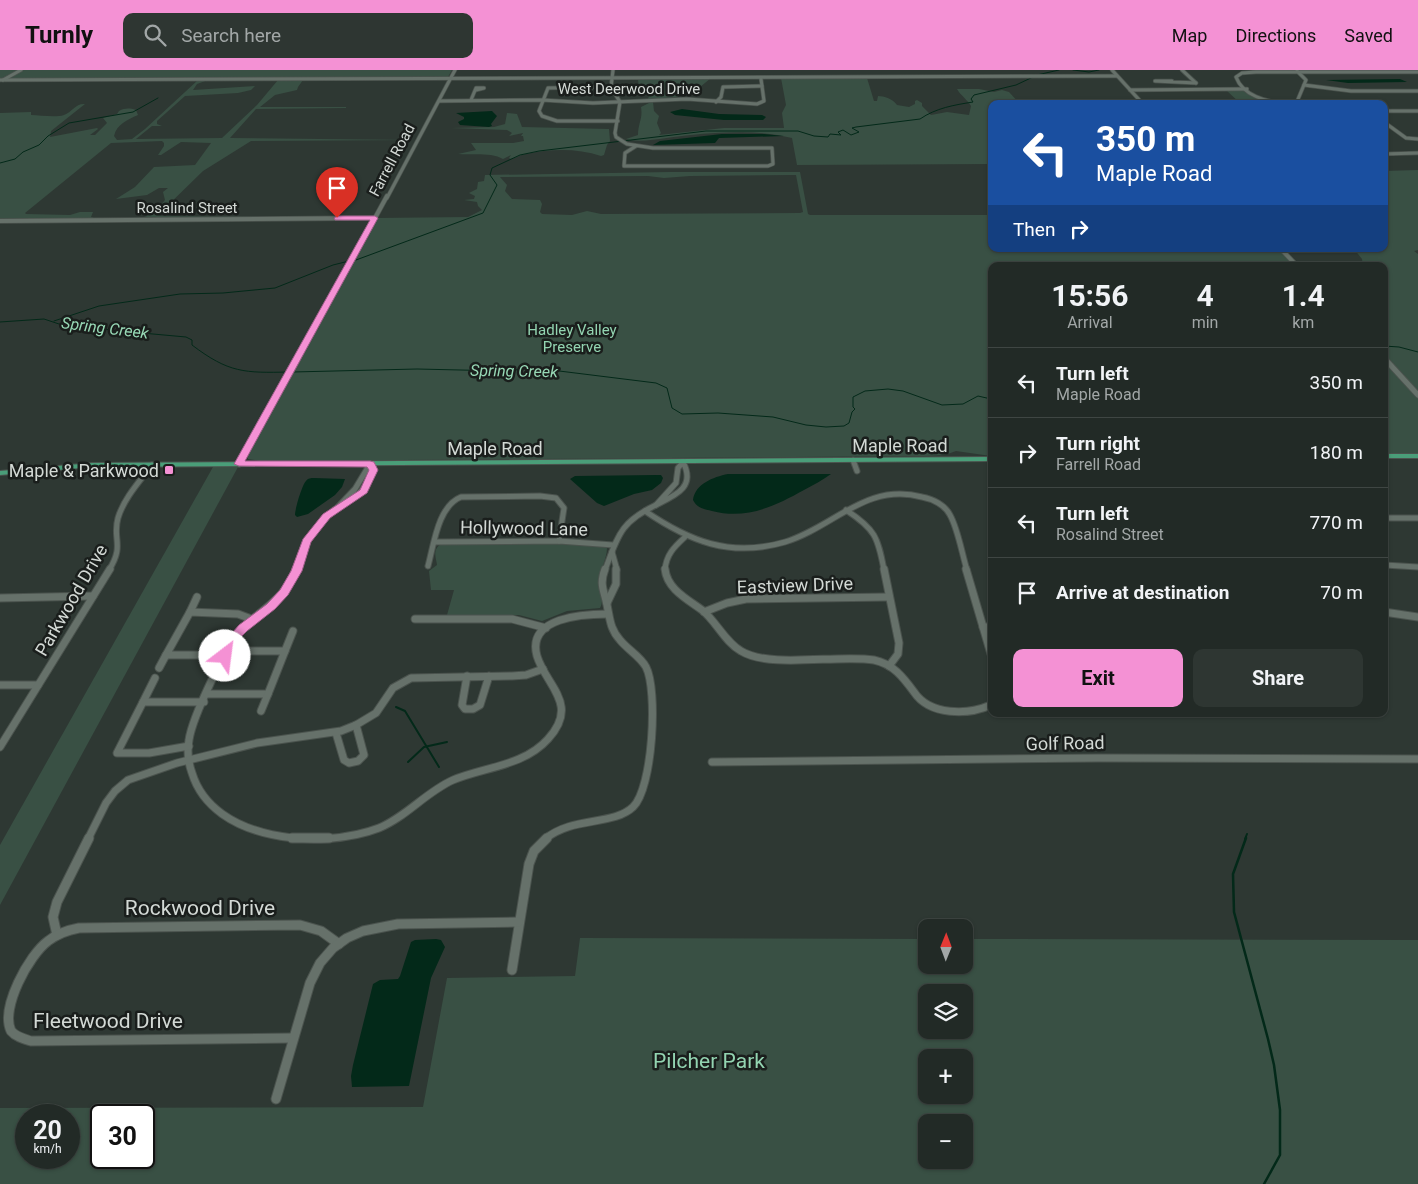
<!DOCTYPE html>
<meta charset="utf-8">
<style>
:root{--surface:#222a26;--page:#2e3632;--text:#f1f3f6;--muted:#a2a7a7;--line:#3f4643;--accent:#f491d4}
body{margin:0;font-family:Roboto,sans-serif;background:var(--page);color:var(--text);height:100vh;display:flex;flex-direction:column;font-size:19px;white-space:nowrap}
*{box-sizing:border-box;margin:0}
p{font-size:16px;color:var(--muted)}
.icon{flex:none;width:28px;height:28px;fill:none;stroke:currentColor;stroke-width:2;stroke-linecap:round;stroke-linejoin:round}
.map{position:relative;flex:1;overflow:hidden}
.panel{position:absolute;left:988px;top:192px;width:400px;height:455px;display:flex;flex-direction:column;background:var(--surface);border-radius:10px;box-shadow:0 1px 4px #0004,0 0 0 1px var(--line)}
.panel>*{flex:none}
.hud{position:absolute;left:988px;top:30px;width:400px;height:152px;border-radius:10px;box-shadow:0 1px 4px #0004,0 0 0 1px var(--line);background:#1a4fa0;color:#fff;overflow:hidden}
.needle{width:32px;rotate:1deg}
.tools{position:absolute;left:918px;top:849px;display:grid;gap:10px}
.tools a{display:grid;place-items:center;width:55px;height:55px;border-radius:10px;background:var(--surface);box-shadow:0 1px 4px #0004,0 0 0 1px var(--line);font-size:25px}
.speed{position:absolute;left:15px;top:1034px;display:flex;gap:10px;font-size:25px;font-weight:700;text-align:center}
.speed>*{display:grid;place-content:center;width:65px;height:65px;border-radius:50%;background:var(--surface);box-shadow:0 1px 4px #0004,0 0 0 1px var(--line);line-height:1}
.speed small{font-size:12px;font-weight:400}
.speed .limit{border:2px solid #111;border-radius:8px;background:#fff;color:#111}
.pin{position:absolute;display:grid;place-items:center;width:42px;height:42px;color:#fff;margin:-51px -21px;border-radius:50% 50% 50% 0;rotate:-45deg;box-shadow:0 0 5px #0007}
.pin .icon{rotate:45deg}
.me{position:absolute;width:55px;margin:-28px;rotate:30deg;stroke-linejoin:round;filter:drop-shadow(0 0 4px #0008)}
.turn{display:flex;align-items:center;gap:18px;height:105px;padding:0 25px;font-size:22px}
.turn .icon{width:65px;height:65px;stroke-width:2.5}
.turn b{display:block;font-size:35px;line-height:42px}
.then{display:flex;align-items:center;height:48px;padding:0 25px;background:#0003;gap:10px;font-size:19px}
.eta{display:flex;justify-content:space-evenly;align-items:center;height:85px;text-align:center}
.eta b{font-size:30px;font-weight:700;line-height:35px}
.cta{display:flex;gap:10px;margin-top:auto;padding:10px 25px}
.cta a{flex:1;height:58px;border-radius:10px;background:var(--accent);color:#111;font-size:20px;font-weight:700;line-height:58px;text-align:center}
.cta a+a{background:var(--page);color:var(--text)}
ul{padding:0;list-style:none}
li{display:flex;align-items:center;gap:15px;height:70px;padding:0 25px;border-top:1px solid var(--line)}
li div{flex:1}
li b{display:block;font-size:19px}
li em{font-style:normal}
header{display:flex;align-items:center;gap:30px;box-sizing:border-box;height:70px;padding:0 25px;background:var(--accent);color:#111}
header strong{font-size:24px}
nav{display:flex;gap:28px;margin-inline-start:auto;font-size:18px}
.search{width:350px;height:45px;background:var(--page);display:flex;align-items:center;gap:12px;box-sizing:border-box;padding:0 18px;border-radius:10px;color:var(--muted);font-size:19px}
.map>svg:first-child{display:block}
</style>
<header>
<strong>Turnly</strong>
<div class="search"><svg class="icon" aria-label="search" viewBox="0 0 24 24"><circle cx="10" cy="10" r="6"/><path d="M15 15l6 6"/></svg>Search here</div>
<nav><a>Map</a><a>Directions</a><a>Saved</a></nav>
</header>
<div class="map">
<svg width="1418" height="1114" viewBox="0 0 1418 1114">
<rect width="100%" height="100%" fill="#2e3833"/>
<!-- green -->
<g fill="#395044" fill-rule="evenodd">
<path d="M0 0H452L448 7 0 10Z"/>
<path d="M638 8H711L700 17 678 24V27L648 29 649 26C641 24 638 16 638 8Z"/>
<path d="M781 8H867L874 31H877L878 26C884 26 893 29 897 35L909 37 915 34V31L917 30 922 33V36L931 45 947 42 969 45 971 36C967 29 961 26 957 19H979L994 22 1002 20 1009 22 1020 34H991V94L797 95 792 68C761 60 724 62 691 65 674 66 642 74 626 69L638 65C638 53 643 49 641 37L651 32H653L654 41 659 46 657 53 661 63 659 65 724 58H784L782 43 786 35Z"/>
<path d="M198 10H208L197 14 193 20 255 16 251 20 238 23 185 26 157 51V54L162 56H152L136 69 222 68 257 35 278 10H303L298 17 297 20 275 25 260 37H346V38L256 39 230 68 413 70 251 71 203 101 159 144 160 146 279 147H144L153 144 165 130 163 122 168 118H159L147 125 116 129 135 117 154 97 195 95 211 73 181 72 161 85H158L164 76V73L162 71 111 73 25 143 26 144 70 145 80 142H93L91 147 94 148 0 149V43L31 42V45C40 45 55 48 64 45 72 42 76 33 85 34L51 61 50 67 97 58 98 59 90 65H95L107 53 103 48 117 44 119 41C125 38 129 38 136 40L138 45C127 50 117 54 114 66L117 70 132 69 145 59Z"/>
<path d="M1226 20H1245L1252 25 1279 34H1241Z"/>
<path d="M507 43 517 44 522 57 609 59 610 71 607 75 604 85 601 86C577 78 550 79 526 84 520 85 516 88 511 89L509 88 511 85 503 89C492 82 473 85 458 84L476 80 471 73H513L524 71 523 66H521L523 63 509 66 512 63 507 60 451 58 494 57 505 54Z"/>
<path d="M1418 100V180L1414 181 1418 184V322L1384 286V196H1363L1362 189 1354 179H1384V101Z"/>
<path d="M670 102H800L808 144 810 145H991V179H1278L1294 196H991V386L956 381 945 385 927 386 260 391 248 389 247 385 377 148 468 147 482 140 478 136 477 132 464 130 474 129 475 126 469 123 477 119 478 112 484 111 485 105ZM793 105H796L803 142 800 143 601 144 587 141 572 145 542 144 540 142 542 134 540 130 512 129 505 121 507 115 500 107 648 106 664 108 690 106Z"/>
<path d="M1384 291 1418 328V384H1384Z"/>
<path d="M213 397H238L0 835V775Z"/>
<path d="M551 473 602 476 607 478C607 489 600 499 600 510 599 519 605 529 600 538L567 541 542 551 519 545H447L454 520H431L429 501 437 495C436 487 432 480 441 474Z"/>
<path d="M580 868 926 869V895H964V869L1418 870V1114H0V1038L423 1037 447 908 575 906ZM926 922H964V960H926ZM926 988H964V1025H926ZM26 1045H69V1088H26ZM101 1045H144V1088H101ZM926 1052H964V1090H926Z"/>
</g>
<!-- water -->
<g fill="#032919">
<path d="M1400 9 1407 12 1348 13 1326 10Z"/>
<path d="M682 39 719 44 762 45 766 47 763 50H724L675 45 670 42Z"/>
<path d="M492 41 497 46 491 54 492 56 489 57 460 55 458 52 464 49V47L456 43Z"/>
<path d="M722 64H764L784 66 719 68 715 73 653 75 660 71Z"/>
<path d="M728 404H831C823 410 813 415 804 420 775 436 747 450 712 441 704 439 697 438 693 430 695 414 713 407 728 404Z"/>
<path d="M656 405H661L663 408 661 413 652 420 634 424 604 436 597 433 570 409 575 406Z"/>
<path d="M314 408 345 409 342 417 335 425 308 444 297 447 295 445C295 439 302 415 306 411 308 408 311 408 314 408Z"/>
<path d="M436 869 441 870 445 877 431 908 409 1016 352 1017 351 1006 353 995 373 914 380 910 398 909 400 906 411 872 415 870Z"/>
</g>
<g fill="none" stroke-linecap="round" stroke-linejoin="round">
<!-- stream-far2 -->
<g stroke="#032919" stroke-width="1">
<path d="M1073 0 1089 2 1099 0"/>
<path d="M1037 5 1059 0"/>
<path d="M0 93 15 89 23 82 39 75 48 66 69 53 133 42 158 28"/>
<path d="M356 190 483 143 497 115 490 105 492 98 520 85 539 81 706 61H798L814 66 828 67 830 64 841 65 838 62 843 60 851 65 859 62 852 58 856 57 920 49C936 38 954 35 973 32L971 29 974 25 1016 15 1033 7"/>
<path d="M54 251 99 236 180 224 223 223 275 218 333 195 349 191"/>
<path d="M0 252 44 249 62 255H91L109 260 186 267 192 270V275C229 303 244 303 289 302"/>
<path d="M1384 276 1399 277 1418 282"/>
<path d="M293 302 417 299 504 301 535 298 656 313 667 318 672 338 682 344 718 343 773 347 806 355 826 357 844 356 849 353 852 342 855 339 853 337V327L865 321 888 319 903 321 942 335 963 334 978 326 991 329"/>
</g>
<!-- stream-far1 -->
<g stroke="#032919" stroke-width="2">
<path d="M396 637 405 641 439 697"/>
<path d="M408 692 424 677 447 672"/>
<path d="M1245 769 1247 764"/>
</g>
<!-- stream -->
<path stroke="#032919" stroke-width="2.5" d="M1246 768 1233 804 1234 842 1268 969 1274 995 1280 1040V1085L1264 1114"/>
<defs>
<g id="minor-far4">
<path d="M613 0 611 17 620 32 615 63 616 67 627 74 653 78H772L773 94 768 96H624L625 83 636 76"/>
<path d="M1112 0 1143 34"/>
<path d="M1182 0 1196 13"/>
<path d="M0 10 1117 6"/>
<path d="M3 10 21 0"/>
<path d="M1172 11H1155L1196 13"/>
<path d="M1304 15 1351 21H1418"/>
<path d="M611 17 548 18 539 41 542 46 557 51H618"/>
<path d="M1130 20 1247 19"/>
<path d="M471 30 476 18H484L476 20"/>
<path d="M439 31 542 30 593 33 687 29 757 34 764 31 761 9"/>
<path d="M716 32 721 27 723 17 762 16"/>
<path d="M1284 34C1266 31 1243 26 1236 7L1242 3 1256 2H1418"/>
<path d="M1296 34 1306 10 1297 1"/>
<path d="M1384 41H1418"/>
<path d="M1384 52 1406 68 1418 69"/>
<path d="M1384 84 1418 83"/>
<path d="M387 128 455 0"/>
</g>
<g id="minor-far3">
<path d="M0 151 375 148"/>
<path d="M1281 179 1297 196"/>
<path d="M1384 288 1386 291"/>
<path d="M297 291 387 126"/>
</g>
<g id="minor-far2">
<path d="M1385 289 1418 325"/>
<path d="M853 390 857 401"/>
<path d="M683 392C696 417 676 425 656 435L676 413 678 398Z"/>
<path d="M239 394 298 289"/>
<path d="M370 394 374 400C365 423 355 426 336 439L355 419Z"/>
<path d="M334 440 336 439"/>
<path d="M846 440C875 459 878 467 884 500"/>
<path d="M645 441C689 471 730 488 785 472 834 457 866 412 922 427 933 429 945 435 950 445 958 459 962 484 967 500"/>
<path d="M1384 448H1418"/>
<path d="M435 472 559 471 613 475"/>
<path d="M612 482 617 500"/>
<path d="M1384 495 1418 497"/>
<path d="M428 496C434 474 438 436 461 427L540 426 556 428 564 438 559 471"/>
<path d="M109 500C125 475 112 469 118 448 124 428 140 411 152 395"/>
<path d="M295 500C304 475 315 455 336 439"/>
<path d="M605 500C618 466 620 452 656 435"/>
<path d="M665 500C666 485 674 477 685 467"/>
</g>
<g id="minor-far1">
<path d="M296 499C284 531 262 538 241 560 226 576 192 648 189 670 187 681 188 692 192 703 213 772 322 780 379 758 406 747 426 722 453 710 484 697 524 696 548 669 580 634 546 616 537 586 526 547 584 544 608 544"/>
<path d="M665 499C667 519 687 529 702 540 716 551 725 572 741 581 770 599 839 584 874 590 893 594 903 607 914 622 930 646 968 645 991 635"/>
<path d="M884 499 899 573 898 584 889 596"/>
<path d="M966 499 991 584"/>
<path d="M0 528 93 526"/>
<path d="M607 533 616 514V499"/>
<path d="M190 542 197 527"/>
<path d="M704 542 727 533 746 529 889 527"/>
<path d="M1384 542 1418 547"/>
<path d="M415 549H512L546 558"/>
<path d="M983 557H991"/>
<path d="M285 581 293 561"/>
<path d="M225 585H166L190 542 238 544 254 550"/>
<path d="M159 598 166 585"/>
<path d="M467 606 462 635 465 639H473L480 635 489 606"/>
<path d="M0 615H38"/>
<path d="M207 624H268L285 581H227"/>
<path d="M143 632 155 608"/>
<path d="M261 641 268 624"/>
<path d="M336 663 344 690 349 693 358 691 364 685 356 655"/>
<path d="M189 676 149 683H117L143 632H204"/>
<path d="M0 677 110 499"/>
<path d="M712 692 1098 688 1418 689"/>
<path d="M88 769 106 733 115 721 128 710 177 693 257 673 341 661 356 655 376 643 393 618 411 608 512 606 526 605 543 599"/>
<path d="M545 769C573 746 613 756 633 737 653 718 658 620 646 597 640 586 628 580 620 570 610 559 610 549 607 535 604 520 599 515 605 499"/>
</g>
<g id="minor">
<path d="M292 768H329"/>
<path d="M57 865 53 847 57 832 89 768"/>
<path d="M512 900 529 794 534 781 547 768"/>
<path d="M293 968 31 971C24 969 16 967 11 961 0 938 29 885 48 871 57 864 68 860 79 858L300 855 321 861 339 874"/>
<path d="M276 1029 310 913 320 893 333 878 347 868 363 861 398 854 518 852"/>
</g>
<g id="major">
<rect x="1384" y="384" width="34" height="4"/>
<path d="M991 387V391L92 397 0 405V401L92 393Z"/>
</g>
</defs>
<!-- minor-far4 casing -->
<use href="#minor-far4" stroke="#4b534e" stroke-width="4.5"/>
<!-- minor-far3 casing -->
<use href="#minor-far3" stroke="#4b534e" stroke-width="5.5"/>
<!-- minor-far2 casing -->
<use href="#minor-far2" stroke="#4b534e" stroke-width="7"/>
<!-- minor-far1 casing -->
<use href="#minor-far1" stroke="#4b534e" stroke-width="9"/>
<!-- minor casing -->
<use href="#minor" stroke="#4b534e" stroke-width="11"/>
<!-- major casing -->
<use href="#major" stroke="#4b534e" stroke-width="2"/>
<!-- minor-far4 -->
<use href="#minor-far4" stroke="#66716a" stroke-width="3"/>
<!-- minor-far3 -->
<use href="#minor-far3" stroke="#66716a" stroke-width="4"/>
<!-- minor-far2 -->
<use href="#minor-far2" stroke="#66716a" stroke-width="5"/>
<!-- minor-far1 -->
<use href="#minor-far1" stroke="#66716a" stroke-width="7"/>
<!-- minor -->
<use href="#minor" stroke="#66716a" stroke-width="9"/>
<!-- major -->
<use href="#major" fill="#4a9e79" fill-rule="evenodd"/>
</g>
<!-- route -->
<path fill="#f491d4" stroke="#9f5e8a" d="M337 146H375L378 148 245 391H370L374 392 378 400 367 423 330 448 311 472 302 501 288 525 275 539 247 561 240 568 229 588 225 590 219 586 232 563 239 555 267 534 280 520 291 501 303 469 323 444 360 420 369 400 367 397 239 396 234 394 370 150H335L334 148Z"/>
<!-- markers -->
<rect fill="#f491d4" stroke="#1a1e1c" stroke-width="2" x="164" y="395" width="10" height="10" rx="2.5"/>
<g text-anchor="middle" dominant-baseline="central" stroke-width="5" stroke-linejoin="round" paint-order="stroke">
<!-- far-street labels -->
<g font-size="15" fill="#d3d9d5" stroke="#1a1e1c">
<text x="629" y="19">West Deerwood Drive</text>
<text transform="translate(392 90) rotate(-62)">Farrell Road</text>
<text x="187" y="138">Rosalind Street</text>
</g>
<!-- far-park labels -->
<g font-size="15" fill="#93d4b1" stroke="#1a1e1c">
<text x="572" y="260">Hadley Valley<tspan x="572" dy="17">Preserve</tspan></text>
</g>
<!-- far-water labels -->
<g font-size="16" font-style="italic" fill="#97d8b5" stroke="#1a1e1c">
<text transform="translate(105 258) rotate(7)">Spring Creek</text>
<text transform="translate(514 301) rotate(1)">Spring Creek</text>
</g>
<!-- street labels -->
<g font-size="18" fill="#d3d9d5" stroke="#1a1e1c">
<text x="900" y="375">Maple Road</text>
<text x="495" y="378">Maple Road</text>
<text transform="translate(524 458) rotate(1)">Hollywood Lane</text>
<text transform="translate(795 515) rotate(-2)">Eastview Drive</text>
<text transform="translate(71 530) rotate(-60)">Parkwood Drive</text>
<text transform="translate(1065 673) rotate(-1)">Golf Road</text>
</g>
<!-- poi labels -->
<g font-size="18" fill="#d3d9d5" stroke="#1a1e1c" text-anchor="end">
<text x="159" y="400">Maple &amp; Parkwood</text>
</g>
<!-- near-street labels -->
<g font-size="21" fill="#d3d9d5" stroke="#1a1e1c">
<text x="200" y="838">Rockwood Drive</text>
<text x="108" y="951">Fleetwood Drive</text>
</g>
<!-- near-park labels -->
<g font-size="21" fill="#93d4b1" stroke="#1a1e1c">
<text x="709" y="991">Pilcher Park</text>
</g>
</g>
</svg>
<div class="tools">
<a><svg class="needle" viewBox="-14 -14 28 28"><path d="M0-13l5 13h-10z" fill="#e53935"/><path d="M0 13l5-13h-10z" fill="#a2a7a7"/></svg></a>
<a><svg class="icon" aria-label="layers" viewBox="0 0 24 24"><path d="M12 4l9 5-9 5-9-5zM3 14l9 5 9-5"/></svg></a>
<a>+</a>
<a>−</a>
</div>
<div class="speed"><div>20<small>km/h</small></div><div class="limit">30</div></div>
<div class="pin" style="left:337px;top:148px;background:#d93025"><svg class="icon" aria-label="arrive" viewBox="0 0 24 24"><path d="M6 21V4h12l-3 4 3 4H6"/></svg></div>
<svg class="me" style="left:225px;top:586px" viewBox="-20 -20 40 40"><circle r="19" fill="#fff"/><path d="M0-13L10 11 0 6-10 11z" fill="#f491d4"/></svg>
<div class="hud">
<div class="turn"><svg class="icon" aria-label="left" viewBox="0 0 24 24"><path d="M17 20v-9H6M10 6l-5 5 5 5"/></svg><div><b>350 m</b>Maple Road</div></div>
<div class="then">Then<svg class="icon" aria-label="right" viewBox="0 0 24 24"><path d="M7 20v-9h11M14 6l5 5-5 5"/></svg></div>
</div>
<section class="panel">
<div class="eta">
<div><b>15:56</b><p>Arrival</p></div>
<div><b>4</b><p>min</p></div>
<div><b>1.4</b><p>km</p></div>
</div>
<ul>
<li><svg class="icon" aria-label="left" viewBox="0 0 24 24"><path d="M17 20v-9H6M10 6l-5 5 5 5"/></svg><div><b>Turn left</b><p>Maple Road</p></div><em>350 m</em></li>
<li><svg class="icon" aria-label="right" viewBox="0 0 24 24"><path d="M7 20v-9h11M14 6l5 5-5 5"/></svg><div><b>Turn right</b><p>Farrell Road</p></div><em>180 m</em></li>
<li><svg class="icon" aria-label="left" viewBox="0 0 24 24"><path d="M17 20v-9H6M10 6l-5 5 5 5"/></svg><div><b>Turn left</b><p>Rosalind Street</p></div><em>770 m</em></li>
<li><svg class="icon" aria-label="arrive" viewBox="0 0 24 24"><path d="M6 21V4h12l-3 4 3 4H6"/></svg><div><b>Arrive at destination</b></div><em>70 m</em></li>
</ul>
<div class="cta"><a>Exit</a><a>Share</a></div>
</section>
</div>
